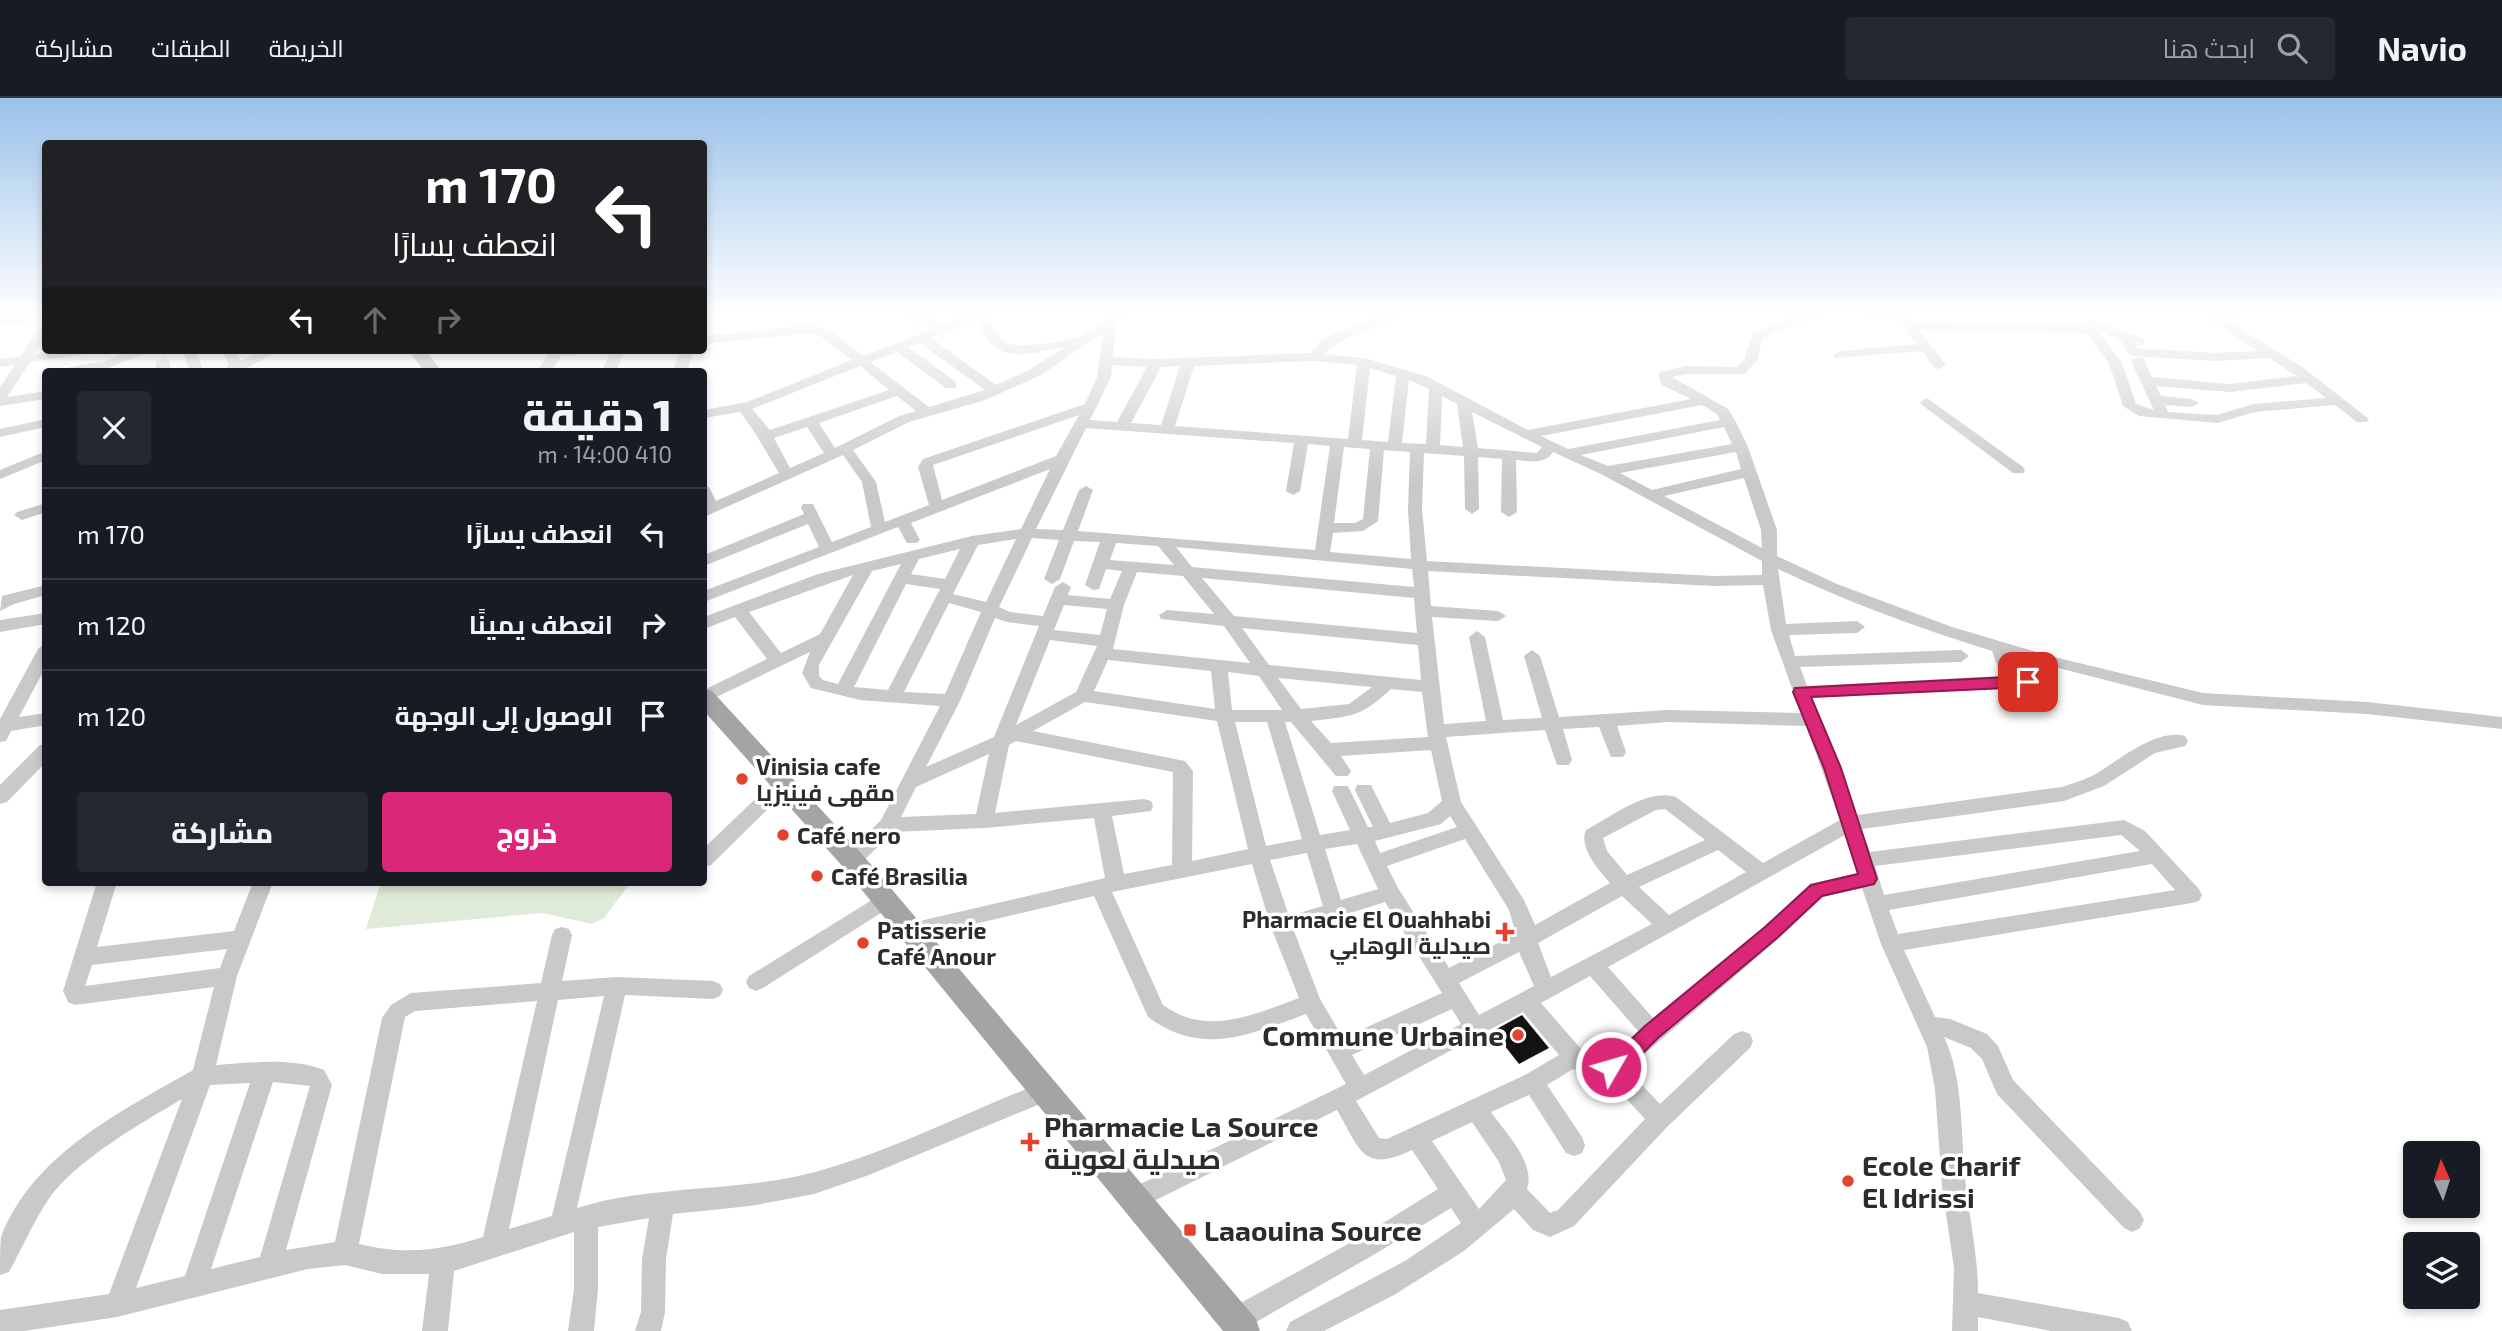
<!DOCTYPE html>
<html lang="ar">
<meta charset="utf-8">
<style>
:root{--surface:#171b24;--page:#242831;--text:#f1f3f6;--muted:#9ea1a6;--line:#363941;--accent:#db2777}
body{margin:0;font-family:"Exo 2",Cairo,sans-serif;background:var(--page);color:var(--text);direction:rtl;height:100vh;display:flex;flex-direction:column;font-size:26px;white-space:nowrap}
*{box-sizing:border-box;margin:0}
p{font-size:23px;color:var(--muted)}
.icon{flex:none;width:38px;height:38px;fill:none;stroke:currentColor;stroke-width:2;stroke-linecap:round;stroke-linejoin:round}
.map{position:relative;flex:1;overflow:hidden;direction:ltr}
.side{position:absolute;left:42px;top:270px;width:665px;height:518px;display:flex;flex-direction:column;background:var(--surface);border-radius:7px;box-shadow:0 4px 10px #0003;direction:rtl}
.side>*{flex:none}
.guide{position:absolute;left:42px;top:42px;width:665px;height:214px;border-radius:7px;box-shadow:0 4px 10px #0003;direction:rtl;background:#202124;color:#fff;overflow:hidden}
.needle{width:46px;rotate:357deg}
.fabs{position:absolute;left:2403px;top:1043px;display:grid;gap:14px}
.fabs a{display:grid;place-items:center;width:77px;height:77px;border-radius:7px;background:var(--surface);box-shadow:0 4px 10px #0003;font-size:35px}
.pin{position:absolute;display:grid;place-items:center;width:60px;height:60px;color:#fff;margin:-30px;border-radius:14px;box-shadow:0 4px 10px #0006}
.me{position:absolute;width:77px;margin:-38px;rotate:52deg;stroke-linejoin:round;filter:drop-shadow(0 0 5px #0008)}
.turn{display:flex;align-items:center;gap:24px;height:147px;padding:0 35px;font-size:32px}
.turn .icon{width:91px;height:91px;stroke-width:2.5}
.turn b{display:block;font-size:49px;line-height:60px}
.lanes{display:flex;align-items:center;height:66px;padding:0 35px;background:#0003;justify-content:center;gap:35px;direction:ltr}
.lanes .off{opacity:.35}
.round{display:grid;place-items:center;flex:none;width:74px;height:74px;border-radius:7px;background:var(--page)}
.summary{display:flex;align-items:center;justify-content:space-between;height:119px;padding:0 35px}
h1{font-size:42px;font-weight:800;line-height:52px}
.action{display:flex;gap:14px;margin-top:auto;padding:14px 35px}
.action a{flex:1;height:80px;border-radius:7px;background:var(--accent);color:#fff;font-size:28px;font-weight:800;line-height:80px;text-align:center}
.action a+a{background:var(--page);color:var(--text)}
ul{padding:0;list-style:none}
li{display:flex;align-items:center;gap:21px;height:91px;padding:0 35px;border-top:2px solid var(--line)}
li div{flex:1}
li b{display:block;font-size:26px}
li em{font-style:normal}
header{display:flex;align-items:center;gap:42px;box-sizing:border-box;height:98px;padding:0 35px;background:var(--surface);border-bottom:2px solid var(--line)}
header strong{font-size:33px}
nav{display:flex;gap:38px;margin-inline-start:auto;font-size:24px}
.search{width:490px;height:63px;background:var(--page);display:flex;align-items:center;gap:18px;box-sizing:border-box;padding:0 24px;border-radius:7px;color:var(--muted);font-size:26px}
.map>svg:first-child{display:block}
</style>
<header>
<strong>Navio</strong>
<div class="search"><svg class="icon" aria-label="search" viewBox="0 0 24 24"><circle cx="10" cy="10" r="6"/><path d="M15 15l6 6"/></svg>ابحث هنا</div>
<nav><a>الخريطة</a><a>الطبقات</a><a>مشاركة</a></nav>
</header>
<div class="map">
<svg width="2502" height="1233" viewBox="0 0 2502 1233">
<rect width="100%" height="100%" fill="#fff"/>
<!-- green -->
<path fill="#dfead9" d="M381 784H631L604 820 592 826 542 815 366 831Z"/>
<!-- building -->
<path fill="#131313" d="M1522 917 1549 950 1519 966 1493 933Z"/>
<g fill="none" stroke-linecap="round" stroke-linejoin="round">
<!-- minor -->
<g fill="#c9c9c9" fill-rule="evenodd">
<path d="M46 215V223L0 227V221Z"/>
<path d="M900 215H916L944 226 971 215H991L986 219C992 227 998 240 1006 245 1016 251 1072 243 1082 237 1100 228 1111 215 1131 215L1116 227 1113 259 1156 261 1311 255 1320 243 1329 238 1389 215H1405L1403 218 1339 244 1324 256 1364 260 1426 278 1528 332 1691 301 1662 287 1658 277 1660 274 1686 268 1737 269 1744 262 1752 236C1777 224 1801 215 1828 215L1826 218 1782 231 1762 241 1758 262 1744 276H1686L1672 279 1728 311 1736 324 1748 349 1777 432V458L1837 486 1952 529 2050 558 2203 595 2367 604 2502 619V631L2367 616 2203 607 2011 558 2018 578 2050 580 2053 584 2050 588 1812 600 1857 717 2062 689C2073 685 2084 682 2094 677 2118 663 2156 630 2185 638L2188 643 2185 648 2155 655 2104 688 2064 703 1862 731 1870 754 2124 722 2145 733 2199 791 2202 797 2199 803 2192 805 1904 852 1935 919 1950 921 1987 936 1998 948 2013 982 2140 1114 2144 1122 2140 1130 2132 1134 2124 1130 1997 996 1982 961 1971 950 1944 939C1965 983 1960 1040 1966 1088 1970 1124 1978 1158 1978 1195L2119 1220 2128 1224 2132 1233H2051L1978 1219V1233H1952L1954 1170 1942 1088 1935 991 1927 949 1881 846 1862 790 1823 799 1778 841 1627 971 1660 1006 1734 936 1742 933 1750 936 1753 943 1750 950 1668 1028 1574 1128 1550 1139 1533 1132 1514 1111 1464 1153 1394 1197 1324 1233H1286L1290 1224 1405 1163 1461 1125 1451 1110 1375 1156 1244 1231 1239 1233 1226 1231 1223 1222 1226 1213 1359 1140 1438 1091 1412 1052C1362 1076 1360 1051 1337 1012L1142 1109 1134 1112 1126 1109 1122 1101 1126 1093 1346 986 1306 916C1249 937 1202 959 1148 919L1094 798 911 841 904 839 901 833 904 827 911 825 1105 780 1094 720 984 730 893 734 859 767 852 770 845 767 842 762 845 757 881 722 940 608 860 602 811 590 802 575 810 554 704 605V592L767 561 735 519 704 531V519L818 476 972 438 1021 431 1050 371 911 425 920 442 917 445H907L898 429 704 504V493L819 449 808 426 704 468V457L804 416 801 409 803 406H813L832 444 871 429 862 384 843 357 704 419V388L709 389 716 403 779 375C766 354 756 334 740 314L704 320V312L747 304 852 262 820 238 810 235 704 246V238L810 227 830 232 863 258 933 231ZM976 223C982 232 988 244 997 250 1014 263 1046 252 1065 249L1029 272 996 287 931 240ZM1103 235 1097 279 1085 306 923 361 918 369 929 407 885 424 876 384 853 352 909 324 985 302 1039 278ZM920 245 985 292 929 309 870 264 897 254 946 290H956V284L908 249ZM1315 263 1357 267 1348 341 1175 328 1194 268ZM1112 267 1147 269 1117 324 1090 322 1111 279ZM860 268 889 292 770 332 752 311ZM1180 268 1161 327 1131 325 1161 269ZM1370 270 1396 278 1388 344 1362 342ZM1409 282 1429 291 1426 346 1402 345ZM897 298 916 313 899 318 835 350 819 325ZM1442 298 1457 306 1463 349 1440 347ZM1702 307 1717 316 1720 322 1568 351 1541 338ZM1472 314 1542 349 1537 355 1478 350ZM1079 317 1056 358 942 402 933 367ZM807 329 824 355 790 370 774 340ZM1724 329 1732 346 1608 368 1581 357ZM1086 330 1294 345 1286 393 1293 397 1300 393 1308 346 1330 348 1315 452 1078 433 1093 392 1086 388 1079 392 1063 432 1036 431ZM1344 349 1370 351 1363 421 1355 425H1334ZM1384 352 1410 354 1408 411 1411 461 1330 454 1333 435 1363 433 1378 423ZM1553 354 1601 376 1762 463V477L1714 478 1427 463 1422 411 1424 355 1464 358 1465 411 1472 416 1479 411 1478 359 1502 361 1501 414 1509 419 1517 414 1516 362C1529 363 1545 367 1553 354ZM1736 354 1741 371 1652 392 1620 375ZM1744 380 1761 432 1762 450 1664 398ZM1032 440 1059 442 1044 481 1052 486 1060 481 1074 443 1100 444 1085 487 1093 492 1099 491 1106 471 1122 473 1110 501 1068 497 1071 489 1063 484 1055 489 1043 518 1010 514 999 509ZM1016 441 986 504 953 496 978 447ZM1116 445 1158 448 1174 467 1110 462ZM1176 449 1412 471 1414 489 1192 469ZM960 451 945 481 911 476 919 461ZM901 466 838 586 823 582 819 578V567L872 473ZM1778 471C1847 504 1919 530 1992 553L2001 578 1807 588 1800 569 1961 564 1969 558 1961 552 1795 558 1789 537 1857 535 1865 529 1857 523 1786 526ZM1428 473 1714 488 1763 487 1771 532 1801 615 1668 612 1559 619 1540 558 1532 552 1524 558 1542 620 1503 622 1485 539 1477 533 1469 539 1486 623 1444 626 1432 519 1498 523 1506 518 1498 513 1431 508ZM1137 474 1183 478 1214 516 1167 512 1159 517 1161 521 1224 528 1250 565 1113 551 1124 507ZM853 477 820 536 781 555 749 514ZM1202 480 1414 500 1417 535 1234 518ZM906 486 940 491 888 592 854 589ZM949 505 981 514 945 596 904 594ZM1064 507 1107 511 1100 537 1054 532ZM995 520 1007 524 1039 528 994 639 926 669 960 603ZM1242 530 1418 547 1421 582 1269 567ZM1050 542 1097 548 1076 594 1016 627ZM1108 562 1211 573 1215 611 1094 593ZM1228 574 1259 578 1282 612H1232ZM1278 580 1372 589 1349 606 1301 611ZM1391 591 1422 594 1428 639 1331 645 1311 623C1351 618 1360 620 1391 591ZM1085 604 1217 623 1248 751 1192 763 1193 673 1185 663 1033 633ZM1235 624H1267L1302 741 1266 748ZM1285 624H1291L1336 678H1348L1351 673 1341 658 1431 652 1442 703 1428 715 1390 725 1371 687H1357L1355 692 1373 729H1368L1348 688H1334L1332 693 1350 732 1320 737ZM1668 624 1806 628 1840 722 1763 765 1676 699C1647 690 1611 719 1586 732 1578 749 1599 772 1610 785L1535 827 1524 802 1461 704 1446 639 1545 632 1557 667H1569L1572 662 1563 631 1599 629 1611 659H1623L1626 654 1617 628ZM1016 643 1173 674 1172 767 1124 776 1112 718 1151 713 1153 708 1151 703 1144 701 995 715 1009 647ZM989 656 976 716 901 719 916 689ZM1665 711 1705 742 1627 777 1607 753 1603 740 1656 712ZM1450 718 1457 729 1380 755 1375 743 1441 726ZM1845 737 1858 775 1810 786 1764 829 1653 920 1608 869ZM2121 737 2140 753 1884 797 1875 768ZM1465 741 1509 812 1516 836 1449 870 1398 790 1387 768ZM1357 746 1378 791 1341 802 1325 751ZM1718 752 1746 774 1669 817 1639 789ZM1307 755 1323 808 1289 818 1270 762ZM1252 766 1271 829 1299 900C1252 917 1207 939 1163 907L1112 794ZM2152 766 2175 792 1898 836 1889 812ZM1622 798 1652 826 1551 879 1538 845ZM1385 804 1442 895 1343 940 1320 901 1294 833ZM1519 854 1534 888 1479 917 1459 885ZM1590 878 1638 933 1614 956 1594 961 1582 952 1541 905ZM1452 911 1461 926 1364 977 1352 957ZM1523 914 1559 957 1525 977 1387 1041 1379 1040 1356 1003ZM1573 971 1591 981 1606 979 1645 1021 1558 1112 1550 1115 1527 1091C1536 1065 1505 1034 1491 1014L1529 997 1566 1055 1574 1058 1582 1055 1585 1047 1582 1039 1547 987ZM1472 1024 1499 1064 1506 1082 1479 1111 1432 1043Z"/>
<path d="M1867 215H1907L1913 223 2086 227 2087 222 2091 221 2144 241V247H2136L2138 250 2215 255 2258 253 2211 222 2229 215H2248L2246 218 2227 223 2301 268 2369 321 2367 324H2357L2335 307 2254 314 2218 325 2139 318 2123 308 2109 265 2086 235 1919 231 1946 267 1939 271 1934 270 1922 253 1835 260 1833 257 1840 253 1917 246 1898 221H1867ZM2097 231 2121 243 2129 257 2134 258 2215 263 2269 260 2297 278 2230 286 2152 279 2143 260 2138 259 2131 263 2154 312 2136 306 2122 265ZM2306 285 2326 300 2253 306 2217 317 2168 314 2165 307 2192 309 2199 305 2192 301 2161 298 2156 288 2230 294Z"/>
<path d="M46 226V240L35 256 92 252 85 256 30 264 7 299 46 293V301L0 308V289L15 267 0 269V261L21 258 41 227Z"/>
<path d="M135 252H154L108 270 64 273 66 270 105 263Z"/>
<path d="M186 252H196L203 273H189L184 255Z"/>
<path d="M222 252H236L240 263 262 252H280L241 273H221L229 268Z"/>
<path d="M551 252H587L580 256 561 258 551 273H537Z"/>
<path d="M611 252H625L616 273H602Z"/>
<path d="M680 252H694L687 273H673Z"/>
<path d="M163 260 170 264V273H156V264Z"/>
<path d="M1927 300 2023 369 2025 372 2023 375H2013L1922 307 1920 304Z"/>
<path d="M46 321V329L0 339V331Z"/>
<path d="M46 353V362L0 381V372Z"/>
<path d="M46 405V414L22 422 14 417 17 414Z"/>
<path d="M46 487V497L14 506 0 513 2 498Z"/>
<path d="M46 515V526L0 534V522Z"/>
<path d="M46 545V568L19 619 46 615V627L11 633 6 643 0 644V621L38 551Z"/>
<path d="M46 646V664L7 704 0 706V687L40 647Z"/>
<path d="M783 678 789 680 792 685 789 690 711 767 704 769V750L777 680Z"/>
<path d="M97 784H117L97 849 234 833 253 784H273L237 878 216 967C251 965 290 959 324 972L332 987 286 1152 335 1144 382 920 391 907 411 895 541 885 552 837 555 831 562 829 569 831 572 837 562 883 617 879 713 883 720 886 723 892 720 898 713 901 625 897 577 1110C654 1086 737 1095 815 1074 893 1053 968 1013 1044 984L1052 987 1055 994 1052 1001 869 1077 814 1096 750 1108 673 1116 666 1161 665 1214 661 1233H635L641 1214 642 1161 649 1120 598 1129V1191L594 1233H568L574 1191V1134L454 1173 448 1233H422L429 1176H382L345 1167 308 1171 117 1219 24 1233H0V1212L109 1196 182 1001C143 1024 73 1064 48 1102 33 1125 22 1150 9 1174L0 1177C0 1166 0 1150 1 1139 33 1056 120 1014 193 972L214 889 75 907 68 904 63 893ZM227 851 220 870 85 888 92 867ZM604 898 552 1118 509 1131 558 902ZM537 903 483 1139C439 1153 405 1157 359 1146L405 919 415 913ZM273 984 310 988 260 1159 211 1171ZM250 985 185 1178 136 1190 210 987Z"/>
<path d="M885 794 892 796 895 802 892 808 763 890 756 893 749 890 746 884 749 878Z"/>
</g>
<!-- major -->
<g fill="#a4a4a4" fill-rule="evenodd">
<path d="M408 252H425L442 273H424Z"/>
<path d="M704 591 712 593 861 755 1256 1221 1260 1233H1223L843 769 704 613Z"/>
</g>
</g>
<!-- sky -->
<linearGradient id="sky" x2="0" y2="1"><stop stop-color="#9ac1e9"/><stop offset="0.56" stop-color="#fff"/><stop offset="1" stop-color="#fff" stop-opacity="0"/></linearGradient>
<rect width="2502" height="387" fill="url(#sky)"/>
<!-- route -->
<path fill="#db2777" stroke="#8e194d" stroke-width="2" d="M2028 578 2036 584 2028 589 1811 599 1841 670 1877 781 1874 786 1822 798 1777 840 1658 940 1629 969 1611 978 1604 975 1601 969 1604 962 1615 957 1645 928 1765 829 1811 787 1858 776 1824 670 1793 594 1795 590Z"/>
<!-- markers -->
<g fill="#e2432f" stroke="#fff" stroke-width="2.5">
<circle cx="742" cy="681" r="7"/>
<circle cx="783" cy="737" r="7"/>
<circle cx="817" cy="778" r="7"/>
<path d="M1501.5 823.5h7v7h7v7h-7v7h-7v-7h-7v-7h7z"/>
<circle cx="863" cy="845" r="7"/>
<circle cx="1518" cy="937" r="7"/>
<path d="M1026.5 1033.5h7v7h7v7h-7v7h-7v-7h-7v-7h7z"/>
<circle cx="1848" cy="1083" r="7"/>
<rect x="1183" y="1125" width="14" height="14" rx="3.5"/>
</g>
<g text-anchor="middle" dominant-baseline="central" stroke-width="7" stroke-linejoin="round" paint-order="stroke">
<!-- poi labels -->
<g font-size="23" font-weight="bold" fill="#2c2c2c" stroke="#fff" text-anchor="start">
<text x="756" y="668">Vinisia cafe<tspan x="756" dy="26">مقهى فينيزيا</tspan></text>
<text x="797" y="737">Café nero</text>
<text x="831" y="778">Café Brasilia</text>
<text x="1491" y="821" text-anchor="end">Pharmacie El Ouahhabi<tspan x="1491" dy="26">صيدلية الوهابي</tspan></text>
<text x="877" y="832">Patisserie<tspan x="877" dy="26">Café Anour</tspan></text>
</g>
<!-- near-poi labels -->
<g font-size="28" font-weight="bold" fill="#2c2c2c" stroke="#fff" text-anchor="start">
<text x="1504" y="937" text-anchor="end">Commune Urbaine</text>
<text x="1044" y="1028">Pharmacie La Source<tspan x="1044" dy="32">صيدلية لعوينة</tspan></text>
<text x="1862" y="1067">Ecole Charif<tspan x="1862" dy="32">El Idrissi</tspan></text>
<text x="1204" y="1132">Laaouina Source</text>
</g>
</g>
</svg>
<div class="fabs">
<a><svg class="needle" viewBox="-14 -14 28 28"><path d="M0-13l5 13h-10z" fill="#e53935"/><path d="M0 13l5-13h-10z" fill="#9ea1a6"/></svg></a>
<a><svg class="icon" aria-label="layers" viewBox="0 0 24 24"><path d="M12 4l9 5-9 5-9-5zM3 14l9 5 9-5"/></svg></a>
</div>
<div class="pin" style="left:2028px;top:584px;background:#d93025"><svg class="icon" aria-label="arrive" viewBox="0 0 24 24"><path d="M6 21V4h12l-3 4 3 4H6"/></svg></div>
<svg class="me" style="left:1611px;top:969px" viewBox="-20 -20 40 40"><circle r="17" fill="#db2777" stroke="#fff" stroke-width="3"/><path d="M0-11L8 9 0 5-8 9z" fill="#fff"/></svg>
<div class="guide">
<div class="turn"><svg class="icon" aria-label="left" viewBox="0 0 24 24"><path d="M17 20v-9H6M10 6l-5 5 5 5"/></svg><div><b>170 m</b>انعطف يسارًا</div></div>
<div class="lanes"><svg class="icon" aria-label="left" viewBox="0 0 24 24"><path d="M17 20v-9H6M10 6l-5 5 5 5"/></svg><svg class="icon off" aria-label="ahead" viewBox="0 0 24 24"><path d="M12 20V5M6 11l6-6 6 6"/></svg><svg class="icon off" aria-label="right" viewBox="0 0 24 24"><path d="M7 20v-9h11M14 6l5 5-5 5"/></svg></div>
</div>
<section class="side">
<div class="summary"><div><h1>1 دقيقة</h1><p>410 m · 14:00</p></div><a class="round"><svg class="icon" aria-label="close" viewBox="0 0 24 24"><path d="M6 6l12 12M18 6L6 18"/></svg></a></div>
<ul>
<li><svg class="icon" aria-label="left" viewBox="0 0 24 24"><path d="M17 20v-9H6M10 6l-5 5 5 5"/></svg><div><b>انعطف يسارًا</b></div><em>170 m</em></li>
<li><svg class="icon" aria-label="right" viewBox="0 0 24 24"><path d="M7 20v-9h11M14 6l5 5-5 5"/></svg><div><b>انعطف يمينًا</b></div><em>120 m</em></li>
<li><svg class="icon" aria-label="arrive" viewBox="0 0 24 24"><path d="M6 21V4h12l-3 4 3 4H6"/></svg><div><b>الوصول إلى الوجهة</b></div><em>120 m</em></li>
</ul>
<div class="action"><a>خروج</a><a>مشاركة</a></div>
</section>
</div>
